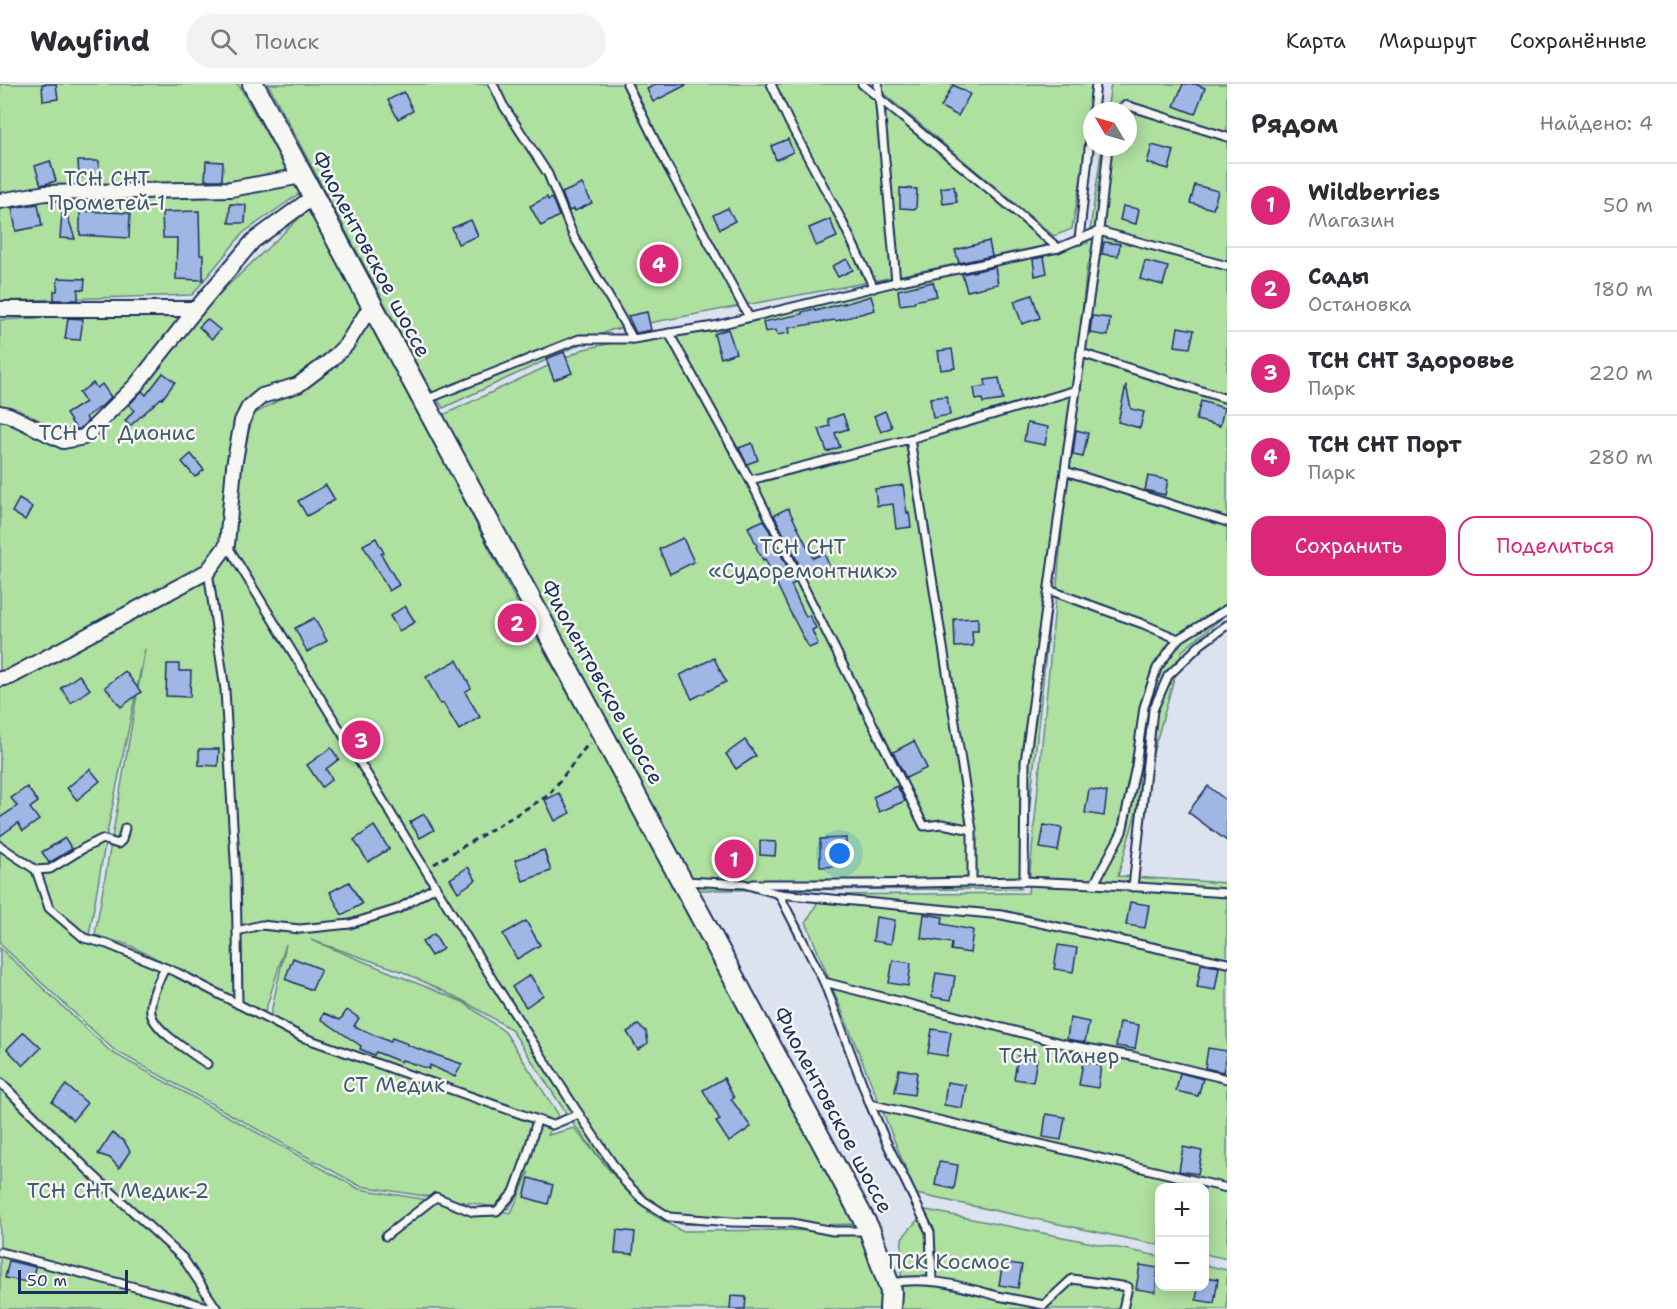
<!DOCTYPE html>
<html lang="ru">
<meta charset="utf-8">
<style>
:root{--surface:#fff;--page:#f2f2f3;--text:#2b2b33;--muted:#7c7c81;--line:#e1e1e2;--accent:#db2777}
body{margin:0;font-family:"Shantell Sans",sans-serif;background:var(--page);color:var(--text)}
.controls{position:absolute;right:18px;bottom:18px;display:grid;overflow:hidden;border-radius:12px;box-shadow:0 3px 15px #0003}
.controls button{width:54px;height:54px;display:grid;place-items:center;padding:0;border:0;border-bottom:2px solid var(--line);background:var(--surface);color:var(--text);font:30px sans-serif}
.compass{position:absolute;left:1083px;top:18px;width:54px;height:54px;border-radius:50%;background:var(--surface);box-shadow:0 3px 15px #0003;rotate:308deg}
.scale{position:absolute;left:18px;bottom:15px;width:110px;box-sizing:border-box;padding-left:6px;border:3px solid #1b2f5e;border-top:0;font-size:16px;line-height:21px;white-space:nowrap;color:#1b2f5e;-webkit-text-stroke:4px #f6f6f2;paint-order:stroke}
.you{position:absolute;left:840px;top:770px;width:21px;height:21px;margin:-15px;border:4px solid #fff;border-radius:50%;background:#1a73e8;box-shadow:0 0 0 9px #1a73e833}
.badge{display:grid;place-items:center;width:39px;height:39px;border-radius:50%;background:var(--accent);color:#fff;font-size:20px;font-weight:700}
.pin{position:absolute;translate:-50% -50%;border:3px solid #fff;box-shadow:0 2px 6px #0006}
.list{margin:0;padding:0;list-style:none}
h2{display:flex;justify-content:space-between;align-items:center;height:78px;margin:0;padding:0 24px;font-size:26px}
h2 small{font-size:20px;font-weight:400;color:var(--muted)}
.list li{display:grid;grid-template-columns:39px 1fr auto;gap:18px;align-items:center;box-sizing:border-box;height:84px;padding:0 24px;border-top:2px solid var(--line)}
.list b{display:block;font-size:22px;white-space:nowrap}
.list p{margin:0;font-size:20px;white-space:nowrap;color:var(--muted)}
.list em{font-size:20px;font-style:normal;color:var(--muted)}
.actions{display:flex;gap:12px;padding:18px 24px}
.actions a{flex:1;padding:14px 0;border:2px solid var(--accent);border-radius:18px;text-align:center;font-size:21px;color:var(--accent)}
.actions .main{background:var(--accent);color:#fff}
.icon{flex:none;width:33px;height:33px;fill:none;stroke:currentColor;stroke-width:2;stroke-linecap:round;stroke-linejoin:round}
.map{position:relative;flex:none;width:1227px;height:1225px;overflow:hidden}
header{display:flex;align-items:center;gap:36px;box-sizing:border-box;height:84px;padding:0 30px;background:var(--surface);border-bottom:2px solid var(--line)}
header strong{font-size:28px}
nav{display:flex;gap:33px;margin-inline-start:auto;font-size:21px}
.search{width:420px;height:54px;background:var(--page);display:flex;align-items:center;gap:15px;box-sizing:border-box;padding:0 21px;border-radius:33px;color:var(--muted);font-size:22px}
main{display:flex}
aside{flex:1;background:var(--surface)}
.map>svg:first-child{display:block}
</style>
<header>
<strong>Wayfind</strong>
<div class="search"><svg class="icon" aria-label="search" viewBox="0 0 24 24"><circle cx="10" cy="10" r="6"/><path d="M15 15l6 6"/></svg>Поиск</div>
<nav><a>Карта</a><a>Маршрут</a><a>Сохранённые</a></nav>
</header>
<main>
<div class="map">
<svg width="1227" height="1225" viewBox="0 0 1227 1225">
<rect width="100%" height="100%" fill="#dce3ee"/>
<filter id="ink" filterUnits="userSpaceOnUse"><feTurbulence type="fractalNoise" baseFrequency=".0167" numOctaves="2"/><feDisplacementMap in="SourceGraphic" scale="12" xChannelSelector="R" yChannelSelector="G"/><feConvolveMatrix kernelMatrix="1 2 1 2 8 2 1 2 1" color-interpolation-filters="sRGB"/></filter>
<g filter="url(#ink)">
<g fill="#aee0a0" stroke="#64887f" stroke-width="1.5" fill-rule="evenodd">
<polygon points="0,0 238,0 300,109 243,149 192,211 0,217"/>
<polygon points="268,0 859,0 1048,161 859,200 611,246 443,324 424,294"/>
<polygon points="872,0 1098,0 1072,145 1054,152"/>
<polygon points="1111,0 1227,0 1227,530 1182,567 1118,792 1227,799 1227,1175 1205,1170 1204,1104 1160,1104 1159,1161 916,1110 806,838 822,811 1028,809 1087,181 1021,805 696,806 554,543 443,331 584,265 1088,159 1102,63 1128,63 1128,27 1107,27"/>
<path d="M310 124 363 226 335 271 238 326 219 461 203 483 169 518 221 482 232 458 243 367 254 330 297 306 335 281 368 230 512 509 862 1140 767 1142 681 1140 647 1127 681 1147 788 1146 861 1149 886 1217 884 1225H0V864L111 968 359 1105 511 1129 529 1088 509 1125 360 1102 114 966 0 860V236L203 225ZM145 565 95 851 129 861 265 928 286 860 270 933 89 851 107 749ZM311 856 401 887 462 916 511 945 572 1038 616 1094 574 1044 548 1051 558 1030 505 948 463 918Z"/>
<polygon points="926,1126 1159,1172 1160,1202 1204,1202 1205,1181 1227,1186 1227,1225 900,1225 902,1154"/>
</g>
<g fill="#a0b7e5" stroke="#1b2f5e" stroke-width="1.5">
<polygon points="42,0 56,0 58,15 43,17"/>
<polygon points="656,0 688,0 653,18 647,5"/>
<polygon points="1183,0 1195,0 1205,4 1195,30 1174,22"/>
<polygon points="953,1 970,10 958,32 941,23"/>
<polygon points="404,8 413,27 398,35 388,16"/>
<polygon points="788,55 793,68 776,76 771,62"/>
<polygon points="1152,61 1174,67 1169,85 1147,79"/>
<polygon points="50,77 56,97 41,101 35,82"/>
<polygon points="78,77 99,77 99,93 79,93"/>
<polygon points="206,77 223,78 222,96 205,96"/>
<polygon points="582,100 592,119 575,127 574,125 569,127 562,109"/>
<polygon points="1195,101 1218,107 1213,125 1190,119"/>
<polygon points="954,102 957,118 943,120 941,104"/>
<polygon points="900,104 917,105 916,125 900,124"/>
<polygon points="547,113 548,116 552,114 559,132 541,142 530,122"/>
<polygon points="63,118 75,155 60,154"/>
<polygon points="38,120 42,142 16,147 12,124"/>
<polygon points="230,120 246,121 245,139 229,139"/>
<polygon points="1123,122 1139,125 1136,140 1120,136"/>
<polygon points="728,124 735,137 720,145 713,131"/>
<polygon points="80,127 130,129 129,154 80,151"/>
<polygon points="199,127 200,171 203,171 203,196 176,195 177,154 163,154 162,128"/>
<polygon points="830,135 837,153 816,162 809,144"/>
<polygon points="471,136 478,152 458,160 452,144"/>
<polygon points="989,157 992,172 959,179 955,166"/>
<polygon points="1104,158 1120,160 1118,172 1102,170"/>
<polygon points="1044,173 1047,189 1035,192 1033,175"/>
<polygon points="847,175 853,186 838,193 832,182"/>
<polygon points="1145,177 1168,183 1163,201 1140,195"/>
<polygon points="995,183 998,200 967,207 962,190"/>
<polygon points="58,194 85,195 84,206 78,205 78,216 54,216 54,207 57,207"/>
<polygon points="933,198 937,212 914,217 914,219 900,221 898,206"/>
<polygon points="1032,211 1040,234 1022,240 1014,217"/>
<polygon points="871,212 875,226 836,237 835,236 789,244 790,249 777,251 776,246 765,248 763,238 802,230 802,228 814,225 815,227 844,219 844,220"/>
<polygon points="647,228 651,246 636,249 628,232"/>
<polygon points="1092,232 1110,234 1108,252 1090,249"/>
<polygon points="68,234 83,235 80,256 65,255"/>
<polygon points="207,235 220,246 212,255 199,243"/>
<polygon points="1178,243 1194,246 1190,264 1175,262"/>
<polygon points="728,245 736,269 721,274 714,250"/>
<polygon points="952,265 955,284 941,286 938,267"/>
<polygon points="564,268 572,289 554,296 546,275"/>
<polygon points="163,289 175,298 162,315 161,314 130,342 125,337 134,326 129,321 142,307 146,311"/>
<polygon points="999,294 1003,316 983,319 982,315 976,316 974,304 986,302 985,296"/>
<polygon points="93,299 97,304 102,300 111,313 102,322 86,333 88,337 80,345 76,345 66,330 85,318 79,309"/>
<polygon points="1126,301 1131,325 1144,328 1140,344 1118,338"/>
<polygon points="947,312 950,331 933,334 930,314"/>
<polygon points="1201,317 1224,324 1220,342 1196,336"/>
<polygon points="885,327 892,343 881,348 874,332"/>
<polygon points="843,330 848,345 835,349 840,363 827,368 819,345 830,342 828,335"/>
<polygon points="1027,339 1048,343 1045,361 1024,357"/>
<polygon points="1076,346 1088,349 1083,373 1073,371"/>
<polygon points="752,359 758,376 747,380 739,364"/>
<polygon points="191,370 204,386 195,393 182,378"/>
<polygon points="1148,392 1168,396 1165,411 1145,406"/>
<polygon points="326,401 335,416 307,432 298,417"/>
<polygon points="903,401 907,429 909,428 911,443 896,445 893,420 877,422 875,405"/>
<polygon points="19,415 32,423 25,436 12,428"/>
<polygon points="788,424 813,474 824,469 830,483 806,494 774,431"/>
<polygon points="764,436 795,499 791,501 806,533 809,531 816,544 812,546 818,560 809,564 789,526 765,475 763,476 756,463 757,462 748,443"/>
<polygon points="376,454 384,469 381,470 399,501 389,507 363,461"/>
<polygon points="683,454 694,478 670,490 659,465"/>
<polygon points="405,522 415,538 399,547 390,532"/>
<polygon points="314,534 327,557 307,568 295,544"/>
<polygon points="978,534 978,547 972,547 973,562 955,563 954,535"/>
<polygon points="714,574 726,598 692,615 680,591"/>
<polygon points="457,576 471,604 465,608 480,633 459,646 443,619 440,620 426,593"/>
<polygon points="167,580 179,580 179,587 191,587 190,613 166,612"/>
<polygon points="125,587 141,608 121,623 105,603"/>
<polygon points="79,591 90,605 71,619 61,604"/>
<polygon points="745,656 756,672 736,685 726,670"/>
<polygon points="914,657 927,684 906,694 893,668"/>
<polygon points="331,664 339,675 326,685 332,695 322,703 307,681"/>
<polygon points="199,665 219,665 218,682 199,681"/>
<polygon points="90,685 100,697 77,716 67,704"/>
<polygon points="897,702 905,717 879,728 873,713"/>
<polygon points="1208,702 1227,717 1227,757 1188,728"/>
<polygon points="27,703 38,718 30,724 39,736 23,747 18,739 0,752 0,734 17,722 11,714"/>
<polygon points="1089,705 1107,708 1104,732 1085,729"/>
<polygon points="559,709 570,729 555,737 545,716"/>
<polygon points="424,730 434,746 420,754 410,738"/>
<polygon points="1044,741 1062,744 1058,767 1040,764"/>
<polygon points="374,742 389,765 368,778 354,756"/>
<polygon points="65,754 72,765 49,779 42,768"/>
<polygon points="846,754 846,782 820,783 820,755"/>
<polygon points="760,757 776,758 775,772 760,771"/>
<polygon points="544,766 551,787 523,797 515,776"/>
<polygon points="468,783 476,796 458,808 450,795"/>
<polygon points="349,798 362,820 342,831 330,808"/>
<polygon points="1130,818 1149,821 1145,844 1126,841"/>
<polygon points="924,830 943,833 942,840 973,846 970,869 951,866 952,859 921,854"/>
<polygon points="876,833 895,836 891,860 873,857"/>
<polygon points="526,837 540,861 517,875 503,850"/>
<polygon points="434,850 443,865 431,872 422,858"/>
<polygon points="1058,861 1077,864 1073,888 1054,885"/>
<polygon points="293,874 321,885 312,906 285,895"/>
<polygon points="893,876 911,879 908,902 889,899"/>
<polygon points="1201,880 1219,883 1215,906 1197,903"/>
<polygon points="936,889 955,892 951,916 932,913"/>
<polygon points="530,891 543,911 526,923 512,903"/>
<polygon points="347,926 359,934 354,942 390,958 392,954 408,960 407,961 462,980 455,993 430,981 429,985 402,976 401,978 376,968 374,971 360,965 361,962 321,935 324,929 340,936"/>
<polygon points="1070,934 1089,938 1085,958 1067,955"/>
<polygon points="1120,938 1139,941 1135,965 1116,962"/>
<polygon points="638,941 646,947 648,959 638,966 627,948"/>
<polygon points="932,945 951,948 947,972 928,969"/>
<polygon points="24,948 41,964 23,982 7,965"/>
<polygon points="1208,964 1227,967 1223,988 1205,984"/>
<polygon points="1018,972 1037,975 1033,998 1014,995"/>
<polygon points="1083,978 1101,981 1098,1004 1079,1001"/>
<polygon points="899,985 917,988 914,1011 895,1008"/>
<polygon points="1180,989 1203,995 1198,1012 1176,1007"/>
<polygon points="724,994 734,1014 731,1015 751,1043 729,1058 716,1038 720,1036 703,1006"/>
<polygon points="947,998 966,1001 962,1024 944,1021"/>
<polygon points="66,1001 87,1019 73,1036 52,1018"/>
<polygon points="1046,1030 1065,1033 1061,1056 1043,1053"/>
<polygon points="112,1049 124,1057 130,1067 119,1084 110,1074 98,1070"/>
<polygon points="1183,1063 1202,1067 1198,1090 1179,1087"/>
<polygon points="939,1078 958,1081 954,1105 935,1101"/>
<polygon points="529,1094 553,1101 548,1120 524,1113"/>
<polygon points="617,1146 635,1148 633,1170 615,1169"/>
<polygon points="9,1177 35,1183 32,1199 5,1194"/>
<polygon points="1003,1178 1022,1181 1018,1204 999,1201"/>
<polygon points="1140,1181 1158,1184 1155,1208 1136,1205"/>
<polygon points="1204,1193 1218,1195 1214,1219 1196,1216 1198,1203 1204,1203"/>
<polygon points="731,1212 746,1213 745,1225 730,1225"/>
</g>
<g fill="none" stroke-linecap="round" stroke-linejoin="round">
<defs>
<g id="lane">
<polyline points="493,0 503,21 548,90 573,151 633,255"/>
<polyline points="627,0 669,85 749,233"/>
<polyline points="771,0 789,38 840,133 874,204"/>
<polyline points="862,0 999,113 1058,164"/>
<polyline points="878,0 896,198"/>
<polyline points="1093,27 1096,0"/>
<polyline points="1117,27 1126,21 1227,53"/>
<polyline points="1079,156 1092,37"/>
<polyline points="669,249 750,396 924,742 942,740 972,746"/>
<polyline points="1081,269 1227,315"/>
<polyline points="425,316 579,255 633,255 714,242 896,198 1058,164 1099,147 1227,182"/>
<polyline points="910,355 972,746 972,798"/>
<polyline points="1065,387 1227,438"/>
<polyline points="750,396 910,355 1076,306"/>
<polyline points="227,461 494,898 579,1030 625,1098 644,1117 669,1133 731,1138 792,1139 833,1147 868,1147"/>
<polyline points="208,487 225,606 236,792 237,847 261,841 300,845 350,840 398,825 435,803"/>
<polyline points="1049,506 1143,540 1178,555"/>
<polyline points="0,762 36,786 49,824 84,854 107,860 178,889 302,953 552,1041 579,1030"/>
<polyline points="36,786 50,785 84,764 102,755 118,760 122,756 125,744"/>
<polyline points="685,797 744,800 779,810 1002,831 1227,879"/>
<polyline points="1024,797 1025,678 1081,269 1099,147 1108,63"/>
<polyline points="753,800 869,800 1024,797 1094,800 1227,809"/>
<polyline points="1094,800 1122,748 1136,682 1144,623 1157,584 1178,555 1227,525"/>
<polyline points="1133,803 1153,626 1168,592 1201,560 1227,541"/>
<polyline points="779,810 824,898 870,1020 1227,1104"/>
<polyline points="237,847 238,920"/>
<path d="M165 884C159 896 149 915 151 929 154 947 192 969 207 980"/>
<polyline points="824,898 1069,961 1132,972 1227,995"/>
<polyline points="0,998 90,1088 183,1174 217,1225"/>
<polyline points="870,1020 884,1053 930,1148 932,1197"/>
<polyline points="386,1152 436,1113 473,1128 497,1127 514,1108 527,1072 537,1036"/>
<polyline points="0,1168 177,1214 214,1225"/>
<path d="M891 1199C930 1192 960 1202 998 1212 1013 1215 1028 1218 1044 1221L1072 1195 1128 1203 1123 1225"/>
</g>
<g id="street">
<polyline points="0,117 46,109 231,105 302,92"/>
<polyline points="0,225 196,225 253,157 313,113"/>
<polyline points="0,329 9,331 63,357 84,353 136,301 196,225"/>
<polyline points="0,595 10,593 208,487 227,461 234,382 242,337 249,323 262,312 298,301 331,276 346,261 371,222"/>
</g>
<polyline id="secondary" points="253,0 870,1147 891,1207 890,1225"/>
</defs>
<use href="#lane" stroke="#1b2f5e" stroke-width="11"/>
<use href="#street" stroke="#1b2f5e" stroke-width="18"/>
<use href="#secondary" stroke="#1b2f5e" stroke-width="24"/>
<polyline stroke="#1b2f5e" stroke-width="3" stroke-dasharray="6 4.5" stroke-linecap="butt" points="434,780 549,711 585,664 591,660"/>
<use href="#lane" stroke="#f6f6f2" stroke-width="7"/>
<use href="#street" stroke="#f6f6f2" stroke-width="14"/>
<use href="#secondary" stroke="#f6f6f2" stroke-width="20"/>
</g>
</g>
<g text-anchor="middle" stroke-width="5" stroke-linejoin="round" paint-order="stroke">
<g font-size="21" fill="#405b6e" stroke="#f6f6f2">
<text x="107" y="102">ТСН СНТ<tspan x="107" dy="24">Прометей-1</tspan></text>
<text x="117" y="356">ТСН СТ Дионис</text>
<text x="803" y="470">ТСН СНТ<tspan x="803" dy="24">«Судоремонтник»</tspan></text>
<text x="1059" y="979">ТСН Планер</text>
<text x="394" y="1008">СТ Медик</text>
<text x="118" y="1114">ТСН СНТ Медик-2</text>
<text x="949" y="1185">ПСК Космос</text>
</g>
<g font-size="21" fill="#1b2f5e" stroke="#f6f6f2">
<text transform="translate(371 170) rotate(62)" y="7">Фиолентовское шоссе</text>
<text transform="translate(602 598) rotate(61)" y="7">Фиолентовское шоссе</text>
<text transform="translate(833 1026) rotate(62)" y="7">Фиолентовское шоссе</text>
</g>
</g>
</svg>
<div class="controls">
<button>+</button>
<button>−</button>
</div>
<svg class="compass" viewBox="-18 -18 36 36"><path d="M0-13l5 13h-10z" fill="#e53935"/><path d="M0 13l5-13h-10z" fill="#7c7c81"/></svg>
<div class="scale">50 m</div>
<div class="you"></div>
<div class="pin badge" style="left:734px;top:775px">1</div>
<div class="pin badge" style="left:517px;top:539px">2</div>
<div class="pin badge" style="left:361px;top:656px">3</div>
<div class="pin badge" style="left:659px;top:180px">4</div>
</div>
<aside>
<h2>Рядом<small>Найдено: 4</small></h2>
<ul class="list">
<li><span class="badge">1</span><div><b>Wildberries</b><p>Магазин</p></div><em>50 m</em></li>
<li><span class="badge">2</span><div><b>Сады</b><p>Остановка</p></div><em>180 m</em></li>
<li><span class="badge">3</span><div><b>ТСН СНТ Здоровье</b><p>Парк</p></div><em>220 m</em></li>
<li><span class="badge">4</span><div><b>ТСН СНТ Порт</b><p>Парк</p></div><em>280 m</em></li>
</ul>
<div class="actions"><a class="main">Сохранить</a><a>Поделиться</a></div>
</aside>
</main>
